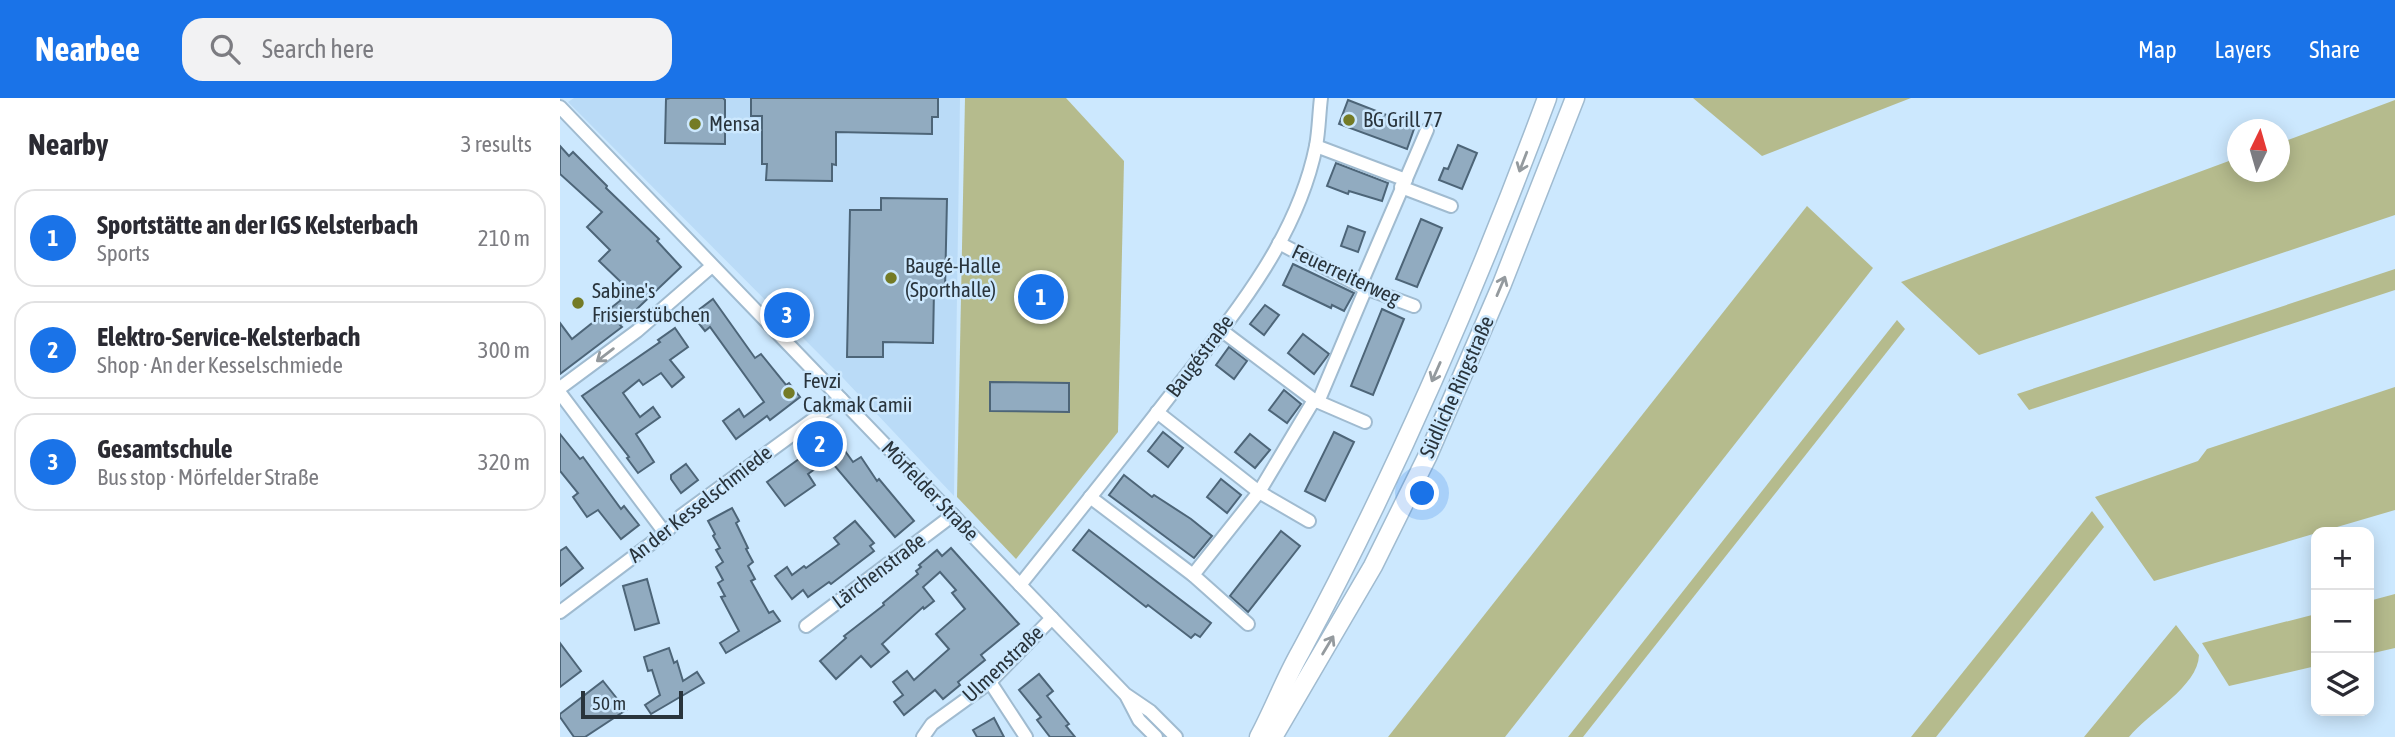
<!DOCTYPE html>
<meta charset="utf-8">
<style>
:root{--surface:#fff;--page:#f2f2f3;--text:#2b2b33;--muted:#7c7c81;--line:#e1e1e2;--accent:#1a73e8}
body{margin:0;font-family:"Asap Condensed",sans-serif;background:var(--page);color:var(--text)}
.controls{position:absolute;right:21px;bottom:21px;display:grid;overflow:hidden;border-radius:14px;box-shadow:0 4px 18px #0003}
.controls button{width:63px;height:63px;display:grid;place-items:center;padding:0;border:0;border-bottom:2px solid var(--line);background:var(--surface);color:var(--text);font:35px sans-serif}
.compass{position:absolute;left:1667px;top:21px;width:63px;height:63px;border-radius:50%;background:var(--surface);box-shadow:0 4px 18px #0003;rotate:5deg}
.scale{position:absolute;left:21px;bottom:18px;width:102px;box-sizing:border-box;padding-left:7px;border:4px solid #29343c;border-top:0;font-size:19px;line-height:24px;white-space:nowrap;color:#29343c;-webkit-text-stroke:5px #cce8fe;paint-order:stroke}
.you{position:absolute;left:863px;top:396px;width:24px;height:24px;margin:-18px;border:5px solid #fff;border-radius:50%;background:#1a73e8;box-shadow:0 0 0 10px #1a73e833}
.badge{display:grid;place-items:center;width:46px;height:46px;border-radius:50%;background:var(--accent);color:#fff;font-size:23px;font-weight:700}
.pin{position:absolute;translate:-50% -50%;border:4px solid #fff;box-shadow:0 2px 7px #0006}
.list{margin:0;padding:0;list-style:none}
h2{display:flex;justify-content:space-between;align-items:center;height:91px;margin:0;padding:0 28px;font-size:30px}
h2 small{font-size:23px;font-weight:400;color:var(--muted)}
.list li{display:grid;grid-template-columns:46px 1fr auto;gap:21px;align-items:center;box-sizing:border-box;height:98px;margin:0 14px 14px;padding:0 14px;border:2px solid var(--line);border-radius:21px}
.list b{display:block;font-size:26px;white-space:nowrap}
.list p{margin:0;font-size:23px;white-space:nowrap;color:var(--muted)}
.list em{font-size:23px;font-style:normal;color:var(--muted)}
.icon{flex:none;width:38px;height:38px;fill:none;stroke:currentColor;stroke-width:2;stroke-linecap:round;stroke-linejoin:round}
.map{position:relative;flex:none;width:1835px;height:639px;overflow:hidden}
header{display:flex;align-items:center;gap:42px;box-sizing:border-box;height:98px;padding:0 35px;background:var(--accent);color:#fff}
header strong{font-size:33px}
nav{display:flex;gap:38px;margin-inline-start:auto;font-size:24px}
.search{width:490px;height:63px;background:var(--page);display:flex;align-items:center;gap:18px;box-sizing:border-box;padding:0 24px;border-radius:21px;color:var(--muted);font-size:26px}
main{display:flex}
aside{flex:1;background:var(--surface)}
.map>svg:first-child{display:block}
</style>
<header>
<strong>Nearbee</strong>
<div class="search"><svg class="icon" aria-label="search" viewBox="0 0 24 24"><circle cx="10" cy="10" r="6"/><path d="M15 15l6 6"/></svg>Search here</div>
<nav><a>Map</a><a>Layers</a><a>Share</a></nav>
</header>
<main>
<aside>
<h2>Nearby<small>3 results</small></h2>
<ul class="list">
<li><span class="badge">1</span><div><b>Sportstätte an der IGS Kelsterbach</b><p>Sports</p></div><em>210 m</em></li>
<li><span class="badge">2</span><div><b>Elektro-Service-Kelsterbach</b><p>Shop · An der Kesselschmiede</p></div><em>300 m</em></li>
<li><span class="badge">3</span><div><b>Gesamtschule</b><p>Bus stop · Mörfelder Straße</p></div><em>320 m</em></li>
</ul>
</aside>
<div class="map">
<svg width="1835" height="639" viewBox="0 0 1835 639">
<rect width="100%" height="100%" fill="#cce8fe"/>
<polygon fill="#badbf7" points="14,0 400,0 394,398 283,280 8,4"/>
<g fill="#b5bb8d">
<polygon points="405,0 506,0 564,63 558,334 456,461 397,399"/>
<polygon points="1133,0 1351,0 1202,58"/>
<polygon points="1835,2 1835,117 1419,257 1341,184 1677,60 1678,74 1720,74 1720,45"/>
<polygon points="1247,108 1313,170 945,639 828,639"/>
<polygon points="1835,171 1835,192 1469,312 1457,296"/>
<polygon points="1337,222 1345,231 1023,639 1008,639"/>
<polygon points="1835,289 1835,412 1594,483 1535,399 1638,363 1647,351"/>
<polygon points="1532,413 1544,429 1376,639 1351,639"/>
<polygon points="1835,496 1835,550 1809,556 1809,503"/>
<polygon points="1756,516 1756,568 1669,588 1642,545"/>
<path d="M1616 527 1639 557C1638 589 1588 615 1569 639H1524Z"/>
</g>
<g fill="#91abc0" stroke="#4d6578" stroke-width="2">
<polygon points="110,0 163,0 165,2 165,46 105,45 106,1"/>
<polygon points="191,0 378,0 378,19 372,19 372,36 276,34 276,67 272,66 272,83 206,82 207,66 202,66 202,18 191,18"/>
<polygon points="788,2 855,28 847,51 779,26"/>
<polygon points="898,47 917,55 902,91 879,82 884,70 888,71"/>
<polygon points="0,48 9,58 13,54 47,88 46,90 99,141 97,143 121,169 60,227 62,229 0,276 0,225 12,241 61,202 55,196 64,187 39,163 50,152 27,129 42,114 0,76"/>
<polygon points="776,65 828,85 822,103 789,93 788,96 767,88"/>
<polygon points="321,100 387,101 385,192 374,192 373,245 323,244 323,259 287,259 290,112 321,112"/>
<polygon points="861,121 882,130 857,189 836,181"/>
<polygon points="788,128 805,134 798,154 781,148"/>
<polygon points="733,166 794,195 784,213 772,207 771,210 723,187"/>
<polygon points="153,201 195,260 201,256 226,287 229,285 240,299 210,322 207,318 176,341 163,323 179,311 184,319 204,304 150,229 145,233 132,217"/>
<polygon points="705,207 719,217 704,237 690,226"/>
<polygon points="822,211 844,221 813,297 791,288"/>
<polygon points="115,230 128,249 110,262 124,279 112,289 101,275 83,287 79,282 63,295 80,319 93,309 100,319 76,336 94,364 78,375 67,360 69,359 22,298 100,244 98,242"/>
<polygon points="743,236 769,256 754,276 728,255"/>
<polygon points="669,249 687,263 674,281 656,267"/>
<polygon points="430,284 509,285 509,314 430,313"/>
<polygon points="724,292 741,306 727,325 709,312"/>
<polygon points="603,334 623,350 608,369 588,353"/>
<polygon points="774,334 794,344 765,403 745,393"/>
<polygon points="272,335 293,364 301,359 317,383 319,381 354,423 335,439 269,361 248,376 255,387 225,408 207,384 250,353 249,351"/>
<polygon points="0,336 20,361 23,359 61,411 64,408 79,427 61,441 38,412 27,419 13,399 18,395 0,373"/>
<polygon points="690,336 710,352 695,370 675,354"/>
<polygon points="126,366 138,382 121,395 111,381 111,377"/>
<polygon points="564,377 592,399 594,397 631,421 652,438 634,460 549,397"/>
<polygon points="661,381 681,397 667,415 647,399"/>
<polygon points="172,410 179,423 176,425 188,450 186,451 193,464 188,468 195,481 191,483 209,515 213,513 220,523 166,555 160,545 179,533 161,499 165,498 158,485 163,482 156,469 163,464 156,452 160,450 153,438 155,436 148,423"/>
<polygon points="295,423 314,445 310,448 314,453 271,486 269,484 248,499 243,492 232,501 215,478 227,469 232,477 244,468 246,470 279,446 274,440"/>
<polygon points="529,432 651,525 640,539 635,536 631,540 588,507 586,509 513,452"/>
<polygon points="721,433 740,448 688,514 670,498"/>
<polygon points="6,449 23,470 0,488 0,453"/>
<polygon points="391,450 459,526 421,557 425,562 398,584 400,587 383,601 375,592 344,617 334,604 343,597 333,584 347,573 354,582 389,551 376,536 405,511 392,495 396,492 380,474 363,489 374,503 364,511 363,509 322,546 329,554 311,569 301,558 276,581 260,563 286,540 284,538 324,507 323,505 358,476 356,473 361,469 359,467 377,452 382,458"/>
<polygon points="87,481 99,525 75,532 63,488"/>
<polygon points="0,545 21,573 0,589"/>
<polygon points="109,550 114,565 117,563 123,583 137,574 144,585 91,616 85,607 100,597 92,572 88,573 84,559"/>
<polygon points="479,576 493,593 487,598 509,626 506,628 515,639 490,639 477,622 481,619 459,592"/>
<polygon points="43,583 66,612 25,639 14,639 0,619 0,616"/>
<polygon points="434,620 444,639 417,639 413,632"/>
</g>
<g fill="none" stroke-linecap="round" stroke-linejoin="round">
<defs>
<g id="minor">
<polyline points="0,9 565,596 590,613 616,639"/>
<polyline points="756,48 846,82"/>
<polyline points="841,89 891,108"/>
<polyline points="719,145 800,188 854,208"/>
<polyline points="800,188 867,32"/>
<polyline points="0,290 77,233 152,168"/>
<polyline points="0,295 105,435"/>
<polyline points="754,302 805,324"/>
<polyline points="758,304 806,190"/>
<polyline points="597,314 699,394 749,423"/>
<polyline points="530,399 633,477 688,526"/>
<polyline points="633,477 699,394 754,302 661,232"/>
<path d="M460 487C509 426 558 365 606 303 666 226 736 147 756 48 759 32 759 16 761 0"/>
<polyline points="0,514 105,435 121,418 281,301"/>
<polyline points="246,528 393,417"/>
<polyline points="430,584 466,639"/>
<polyline points="567,599 579,622 596,639"/>
<polyline points="363,639 372,626 430,584 492,520"/>
</g>
<g id="secondary">
<path d="M699 639C714 611 725 581 741 553 837 375 917 189 987 0"/>
<polyline points="713,639 813,468 868,357 942,186 1015,0"/>
</g>
</defs>
<use href="#minor" stroke="#a0bbd0" stroke-width="16"/>
<use href="#secondary" stroke="#a0bbd0" stroke-width="21"/>
<use href="#minor" stroke="#fff" stroke-width="12"/>
<use href="#secondary" stroke="#fff" stroke-width="18"/>
</g>
<defs><path id="oneway-shaft" d="M-6 0H5M1.5-3L5.5 0L1.5 3" fill="none" stroke-width="1.6" stroke-linecap="round" stroke-linejoin="round" transform="scale(1.75)"/></defs>
<g stroke="#949a9e">
<use href="#oneway-shaft" transform="translate(963 64) rotate(111)"/>
<use href="#oneway-shaft" transform="translate(941 188) rotate(-67)"/>
<use href="#oneway-shaft" transform="translate(45 257) rotate(143)"/>
<use href="#oneway-shaft" transform="translate(876 274) rotate(114)"/>
<use href="#oneway-shaft" transform="translate(768 547) rotate(-59)"/>
</g>
<g fill="#747b26" stroke="#cce8fe" stroke-width="2.5">
<circle cx="789" cy="22" r="7"/>
<circle cx="135" cy="26" r="7"/>
<circle cx="331" cy="180" r="7"/>
<circle cx="18" cy="205" r="7"/>
<circle cx="229" cy="295" r="7"/>
</g>
<g text-anchor="middle" stroke-width="5" stroke-linejoin="round" paint-order="stroke">
<g font-size="21" fill="#29343c" stroke="#cce8fe" text-anchor="start">
<text x="803" y="29">BG Grill 77</text>
<text x="149" y="33">Mensa</text>
<text x="345" y="175">Baugé-Halle<tspan x="345" dy="24">(Sporthalle)</tspan></text>
<text x="32" y="200">Sabine's<tspan x="32" dy="24">Frisierstübchen</tspan></text>
<text x="243" y="290">Fevzi<tspan x="243" dy="24">Cakmak Camii</tspan></text>
</g>
<g font-size="21" fill="#29343c" stroke="#cce8fe">
<text transform="translate(786 177) rotate(25)" y="7">Feuerreiterweg</text>
<text transform="translate(640 258) rotate(-53)" y="7">Baugéstraße</text>
<text transform="translate(897 289) rotate(-66)" y="7">Südliche Ringstraße</text>
<text transform="translate(370 393) rotate(46)" y="7">Mörfelder Straße</text>
<text transform="translate(140 406) rotate(-38)" y="7">An der Kesselschmiede</text>
<text transform="translate(319 473) rotate(-37)" y="7">Lärchenstraße</text>
<text transform="translate(443 566) rotate(-43)" y="7">Ulmenstraße</text>
</g>
</g>
</svg>
<div class="controls">
<button>+</button>
<button>−</button>
<button><svg class="icon" aria-label="layers" viewBox="0 0 24 24"><path d="M12 4l9 5-9 5-9-5zM3 14l9 5 9-5"/></svg></button>
</div>
<svg class="compass" viewBox="-18 -18 36 36"><path d="M0-13l5 13h-10z" fill="#e53935"/><path d="M0 13l5-13h-10z" fill="#7c7c81"/></svg>
<div class="scale">50 m</div>
<div class="you"></div>
<div class="pin badge" style="left:481px;top:199px">1</div>
<div class="pin badge" style="left:260px;top:346px">2</div>
<div class="pin badge" style="left:227px;top:217px">3</div>
</div>
</main>
